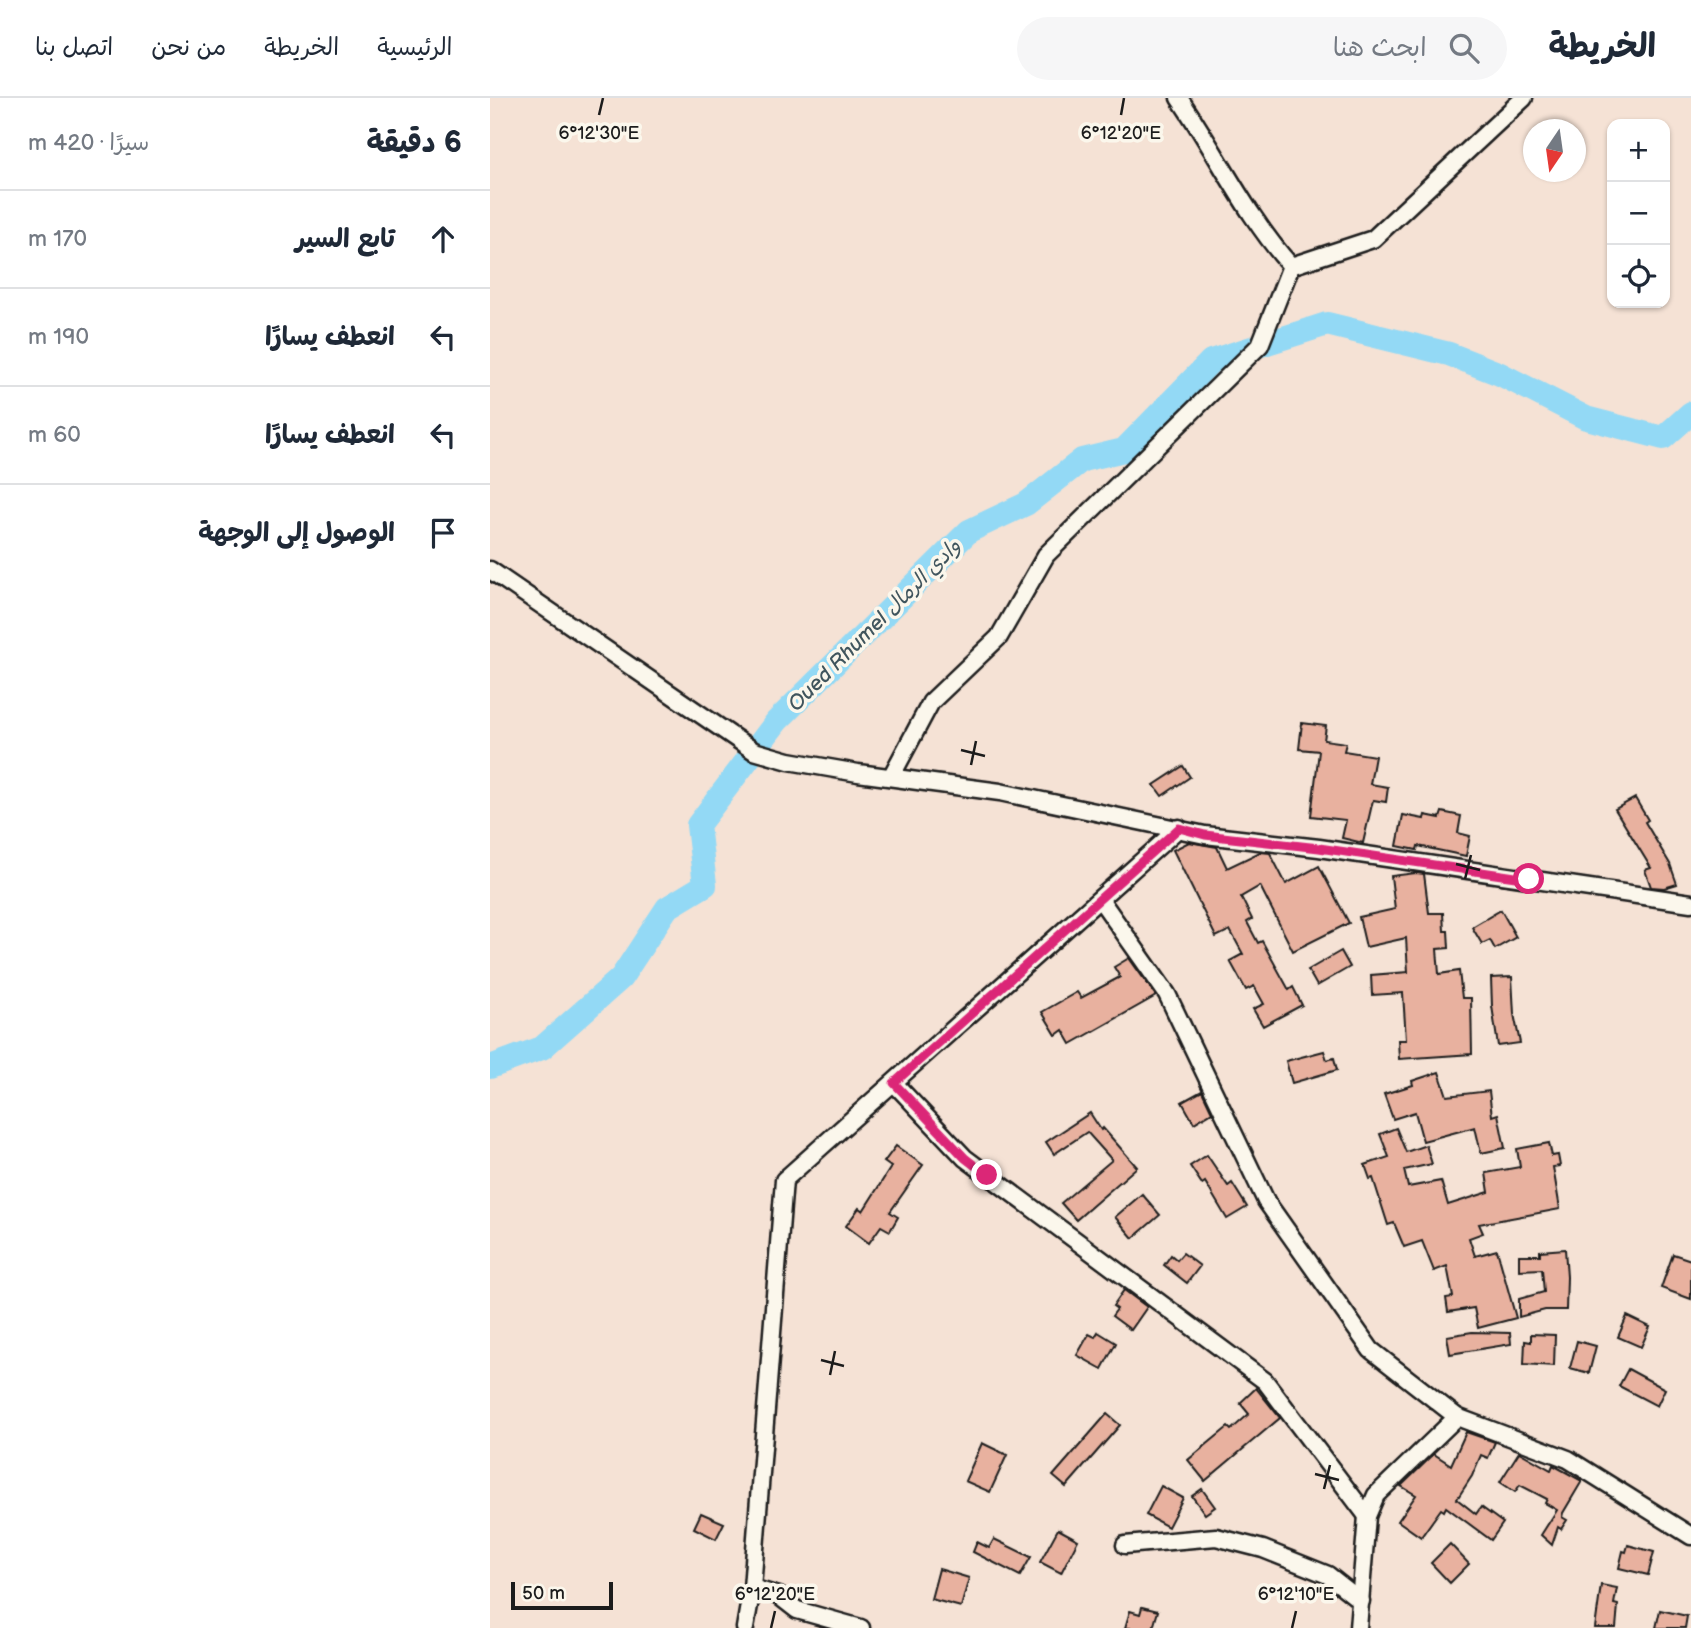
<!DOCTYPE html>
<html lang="ar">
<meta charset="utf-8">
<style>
:root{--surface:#fff;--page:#f6f6f7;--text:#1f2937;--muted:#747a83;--line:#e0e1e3}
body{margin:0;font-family:"Balsamiq Sans","Playpen Sans Arabic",sans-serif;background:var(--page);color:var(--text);direction:rtl}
.controls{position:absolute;right:21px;top:21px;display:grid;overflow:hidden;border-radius:14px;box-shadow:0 2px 5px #0004}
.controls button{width:63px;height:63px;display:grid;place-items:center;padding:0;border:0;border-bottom:2px solid var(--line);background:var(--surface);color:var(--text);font:35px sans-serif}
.compass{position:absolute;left:1033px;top:21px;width:63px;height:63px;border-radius:50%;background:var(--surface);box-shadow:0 2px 5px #0004;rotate:193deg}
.scale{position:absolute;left:21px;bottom:18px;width:102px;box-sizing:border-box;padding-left:7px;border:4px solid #1c1c1c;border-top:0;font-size:19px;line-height:24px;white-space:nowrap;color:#1c1c1c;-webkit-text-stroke:5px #fbf7ec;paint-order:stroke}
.stop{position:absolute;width:21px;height:21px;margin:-16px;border:5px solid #db2777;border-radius:50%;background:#fff}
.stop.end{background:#db2777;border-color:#fff;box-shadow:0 2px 7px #0008}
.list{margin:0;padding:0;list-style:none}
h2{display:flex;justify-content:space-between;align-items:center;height:91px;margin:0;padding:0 28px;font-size:30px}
h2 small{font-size:23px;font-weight:400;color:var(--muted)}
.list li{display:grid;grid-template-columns:46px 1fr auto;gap:21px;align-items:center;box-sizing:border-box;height:98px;padding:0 28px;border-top:2px solid var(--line)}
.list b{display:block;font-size:26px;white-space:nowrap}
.list em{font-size:23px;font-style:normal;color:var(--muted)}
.icon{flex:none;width:38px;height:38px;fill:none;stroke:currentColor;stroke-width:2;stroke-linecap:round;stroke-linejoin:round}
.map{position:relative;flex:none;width:1201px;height:1530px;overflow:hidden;direction:ltr}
header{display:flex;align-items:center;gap:42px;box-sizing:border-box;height:98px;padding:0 35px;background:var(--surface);border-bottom:2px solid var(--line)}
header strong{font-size:33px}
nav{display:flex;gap:38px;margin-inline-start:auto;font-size:24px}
.search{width:490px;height:63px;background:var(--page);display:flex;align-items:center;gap:18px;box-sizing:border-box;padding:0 24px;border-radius:38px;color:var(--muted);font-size:26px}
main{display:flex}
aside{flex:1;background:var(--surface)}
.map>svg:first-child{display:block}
</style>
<header>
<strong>الخريطة</strong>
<div class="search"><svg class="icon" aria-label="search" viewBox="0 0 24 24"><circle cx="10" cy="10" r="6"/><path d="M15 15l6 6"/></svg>ابحث هنا</div>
<nav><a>الرئيسية</a><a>الخريطة</a><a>من نحن</a><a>اتصل بنا</a></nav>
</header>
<main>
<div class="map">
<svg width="1201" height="1530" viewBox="0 0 1201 1530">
<rect width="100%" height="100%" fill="#f5e2d5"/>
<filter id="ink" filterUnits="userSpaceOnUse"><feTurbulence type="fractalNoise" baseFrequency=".0143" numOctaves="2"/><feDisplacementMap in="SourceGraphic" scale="14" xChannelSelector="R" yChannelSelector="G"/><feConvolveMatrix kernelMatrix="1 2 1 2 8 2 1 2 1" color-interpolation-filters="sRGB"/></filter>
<g filter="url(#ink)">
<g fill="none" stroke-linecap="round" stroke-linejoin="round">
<polyline stroke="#93d9f5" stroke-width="24" points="0,969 52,950 131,880 177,810 215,787 208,727 287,623 479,433 536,406 592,362 634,352 721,263 837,226 959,256 1010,276 1096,320 1173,340 1201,315"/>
</g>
<g fill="#e8b19f" stroke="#1c1c1c" stroke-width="2">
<polygon points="812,625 836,628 834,642 856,645 854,653 885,658 880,686 898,689 896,704 883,702 873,745 852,740 856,722 821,718 829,653 809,651"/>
<polygon points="693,668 700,679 672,698 664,687"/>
<polygon points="1145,700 1158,722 1155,724 1180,766 1187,786 1174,790 1161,789 1155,772 1161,770 1125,711"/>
<polygon points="952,714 971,718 968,735 980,738 976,758 928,748 927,752 907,748 913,717 934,721 935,717 950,720"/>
<polygon points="699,744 727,749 737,770 770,754 780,755 796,786 829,768 859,825 803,853 770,788 751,799 762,821 757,824 768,845 772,843 799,892 803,889 812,907 773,928 763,911 774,906 764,888 756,892 740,863 753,856 740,832 726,839 683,752"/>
<polygon points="926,775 934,776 939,815 953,815 954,833 958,833 959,850 947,851 949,876 969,873 972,900 981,900 982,956 909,961 908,942 916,942 913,895 882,897 881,877 918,874 916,840 876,849 869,819 905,811 901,778"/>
<polygon points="1011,812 1026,839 1005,851 1000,842 992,846 982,829"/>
<polygon points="851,853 860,869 827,888 818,872"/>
<polygon points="639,860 666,898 581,946 573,932 566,937 552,914 587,894 591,900 630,879 624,869"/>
<polygon points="1022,879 1024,916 1030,945 1008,948 1002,908 1001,880"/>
<polygon points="834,953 837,962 844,960 847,972 802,985 796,963"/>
<polygon points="949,974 957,998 999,993 1002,1018 1008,1016 1015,1050 991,1055 985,1029 933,1043 925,1014 903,1021 894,996 923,987 922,983"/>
<polygon points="712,993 722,1014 704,1025 692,1004"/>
<polygon points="600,1015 611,1032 613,1030 647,1069 586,1122 571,1105 622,1062 597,1034 564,1056 556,1044"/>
<polygon points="906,1030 916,1054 936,1047 942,1066 914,1072 918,1089 951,1083 958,1107 999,1094 996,1075 1030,1069 1027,1051 1059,1045 1062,1058 1068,1057 1070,1068 1063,1069 1070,1111 989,1126 993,1135 979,1140 985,1158 1007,1152 1026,1220 988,1230 984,1210 958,1214 956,1200 963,1199 957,1168 944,1173 932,1143 914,1149 904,1125 898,1127 883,1080 880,1081 875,1067 899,1059 890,1036"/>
<polygon points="406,1048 433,1067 400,1114 408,1119 400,1133 391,1128 379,1145 356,1128 369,1110 373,1113 401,1069 394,1064"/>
<polygon points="717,1057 738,1088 742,1085 757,1109 737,1121 715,1084 712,1086 700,1068"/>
<polygon points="652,1096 670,1117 643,1140 625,1119"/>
<polygon points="1075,1151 1077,1179 1076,1212 1055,1212 1029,1219 1029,1201 1054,1194 1052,1171 1029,1172 1029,1157 1050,1157 1050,1153"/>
<polygon points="693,1155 710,1168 697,1185 674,1167 681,1157 687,1162"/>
<polygon points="1183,1156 1201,1162 1201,1201 1171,1190"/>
<polygon points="634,1192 657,1209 641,1232 622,1218 627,1211 623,1208"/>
<polygon points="1137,1218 1160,1229 1151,1249 1128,1239"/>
<polygon points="608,1234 626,1245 612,1271 587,1257 599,1236 605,1239"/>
<polygon points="982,1234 1020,1235 1021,1246 960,1256 957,1238"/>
<polygon points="1041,1236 1065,1237 1064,1268 1034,1266 1035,1243 1041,1244"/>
<polygon points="1087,1243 1106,1248 1099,1275 1080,1270"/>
<polygon points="1138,1271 1175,1291 1167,1308 1129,1288"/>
<polygon points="766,1290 790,1320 715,1383 698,1362 738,1329 741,1332 759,1316 750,1305"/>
<polygon points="617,1316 630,1327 576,1389 563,1378"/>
<polygon points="976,1334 1005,1344 998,1360 991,1357 982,1378 967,1401 986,1416 991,1409 1013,1425 1001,1442 956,1409 954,1413 951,1411 931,1439 908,1423 926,1397 911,1388 944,1356 961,1367"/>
<polygon points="492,1345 517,1357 500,1394 475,1383"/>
<polygon points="1029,1354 1061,1372 1063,1367 1092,1383 1073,1415 1072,1419 1077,1422 1071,1431 1068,1429 1062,1447 1051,1437 1067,1412 1055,1405 1057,1401 1030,1387 1025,1394 1010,1384"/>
<polygon points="671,1388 693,1400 678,1429 656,1417"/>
<polygon points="712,1391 725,1409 715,1416 702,1398"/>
<polygon points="211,1415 234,1425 226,1441 204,1430"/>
<polygon points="568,1431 588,1442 571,1475 550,1464"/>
<polygon points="504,1441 541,1459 530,1478 483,1454 487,1444 499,1450"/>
<polygon points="960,1446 979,1466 960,1485 941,1465"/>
<polygon points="1138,1447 1164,1454 1158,1477 1129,1470 1133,1453 1136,1454"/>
<polygon points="449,1471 479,1480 471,1509 441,1501"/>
<polygon points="1111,1487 1127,1490 1124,1506 1128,1507 1126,1530 1105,1530"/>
<polygon points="652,1509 668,1513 663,1530 635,1530 640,1513 650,1516"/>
<polygon points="1170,1512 1197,1518 1195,1530 1166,1530"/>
</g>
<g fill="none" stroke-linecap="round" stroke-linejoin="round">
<defs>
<g id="minor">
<path d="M689 0C727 55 756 118 801 168"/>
<polyline points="0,472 264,653 299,663 368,675 510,694 715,737 829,750 1201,805"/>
<polyline points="401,679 441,604 509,539 556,457 770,247 801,168 883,141 1034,0"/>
<polyline points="610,801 677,896 776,1103 881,1252 967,1319 1078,1361 1201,1438"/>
<polyline points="404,985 475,1060 775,1283 877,1418"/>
<polyline points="635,1447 726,1439 773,1451 838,1477 871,1503"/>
<polyline points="262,1490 289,1498 307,1512 371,1530"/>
<polyline points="255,1530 262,1490 294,1082 689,730"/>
<polyline points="868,1530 877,1418 886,1397 967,1319"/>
</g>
</defs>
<use href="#minor" stroke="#1c1c1c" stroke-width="21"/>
<use href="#minor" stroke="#fbf7ec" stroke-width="16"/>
</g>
</g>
<g fill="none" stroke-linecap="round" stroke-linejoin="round" filter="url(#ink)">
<polyline stroke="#db2777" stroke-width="9" points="497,1077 475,1060 404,985 689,730 715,737 829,750 1039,781"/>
</g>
<path fill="none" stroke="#1c1c1c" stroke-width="2.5" d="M109 17 113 0M631 17 634 0M471 652 495 658M481 667 486 643M966 766 990 772M975 781 981 757M331 1262 354 1268M340 1277 345 1253M825 1376 849 1382M834 1391 840 1367M281 1530 285 1513M802 1530 806 1513"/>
<g text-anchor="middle" stroke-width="7" stroke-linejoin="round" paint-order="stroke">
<g font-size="21" font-style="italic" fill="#40555d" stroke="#fbf7ec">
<text transform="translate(384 527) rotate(-45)" y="7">Oued Rhumel وادي الرمال</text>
</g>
</g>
<g font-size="18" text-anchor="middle" fill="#1c1c1c" stroke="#fbf7ec" stroke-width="7" stroke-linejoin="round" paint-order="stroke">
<text x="109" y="41">6°12'30"E</text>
<text x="631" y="41">6°12'20"E</text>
<text x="285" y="1502">6°12'20"E</text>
<text x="806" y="1502">6°12'10"E</text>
</g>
</svg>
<div class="controls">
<button>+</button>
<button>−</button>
<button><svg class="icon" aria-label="locate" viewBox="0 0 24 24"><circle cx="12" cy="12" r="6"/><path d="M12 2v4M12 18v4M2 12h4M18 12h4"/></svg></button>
</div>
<svg class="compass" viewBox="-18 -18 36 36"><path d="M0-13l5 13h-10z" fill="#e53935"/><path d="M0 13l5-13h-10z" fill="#747a83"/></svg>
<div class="scale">50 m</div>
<div class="stop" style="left:1039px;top:781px"></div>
<div class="stop end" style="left:497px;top:1077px"></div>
</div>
<aside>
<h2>6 دقيقة<small>سيرًا · 420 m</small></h2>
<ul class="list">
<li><svg class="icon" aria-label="ahead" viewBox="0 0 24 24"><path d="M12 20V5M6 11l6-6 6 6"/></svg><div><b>تابع السير</b></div><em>170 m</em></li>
<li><svg class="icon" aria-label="left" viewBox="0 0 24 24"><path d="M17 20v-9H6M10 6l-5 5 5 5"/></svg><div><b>انعطف يسارًا</b></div><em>190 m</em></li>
<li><svg class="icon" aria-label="left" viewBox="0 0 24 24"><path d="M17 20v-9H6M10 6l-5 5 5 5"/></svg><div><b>انعطف يسارًا</b></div><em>60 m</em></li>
<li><svg class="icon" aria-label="arrive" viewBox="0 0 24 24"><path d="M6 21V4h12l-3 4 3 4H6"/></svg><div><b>الوصول إلى الوجهة</b></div></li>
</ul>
</aside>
</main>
